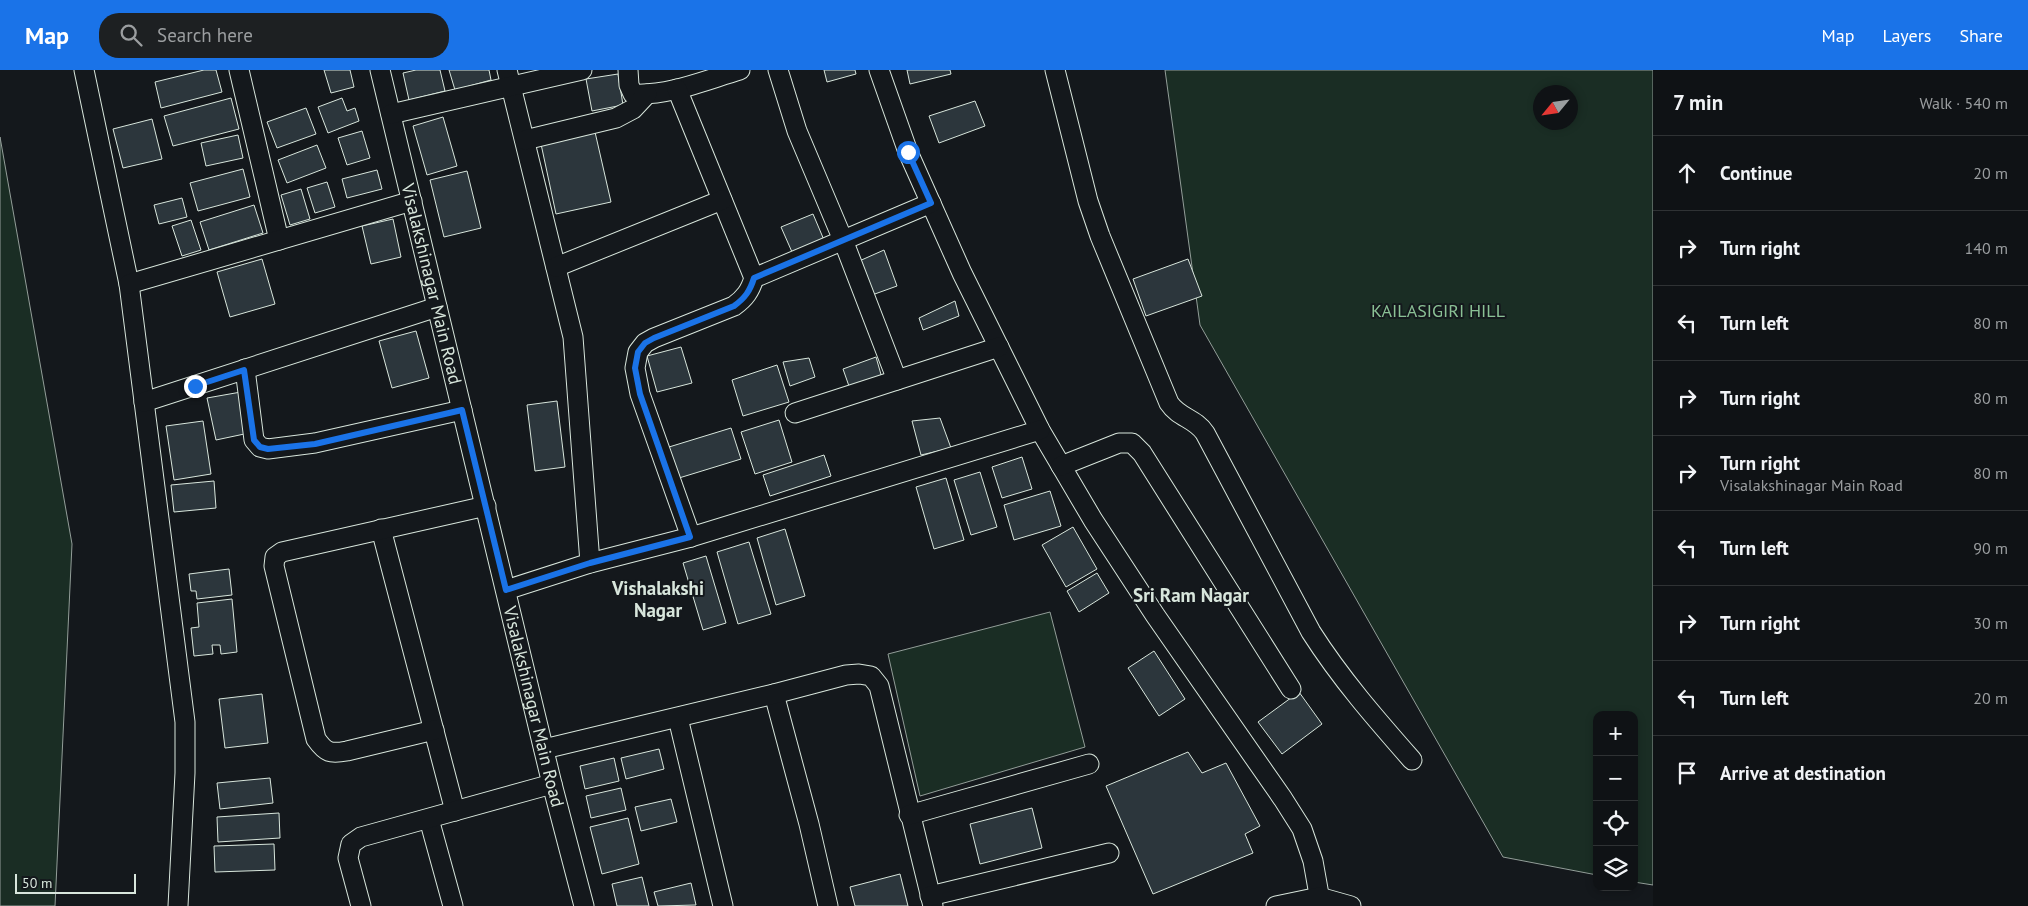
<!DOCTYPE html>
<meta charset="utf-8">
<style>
:root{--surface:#0f1215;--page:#1d2022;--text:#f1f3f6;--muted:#9b9ea0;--line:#2f3234;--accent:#1a73e8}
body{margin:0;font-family:"PT Sans",sans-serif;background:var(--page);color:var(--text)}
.controls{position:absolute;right:15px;bottom:15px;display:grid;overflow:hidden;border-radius:10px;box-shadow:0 2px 8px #0003}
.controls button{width:45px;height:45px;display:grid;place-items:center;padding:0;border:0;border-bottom:1px solid var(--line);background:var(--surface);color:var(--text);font:25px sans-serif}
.compass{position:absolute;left:1533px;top:15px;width:45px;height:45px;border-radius:50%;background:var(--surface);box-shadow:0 2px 8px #0003;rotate:241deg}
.scale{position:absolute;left:15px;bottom:12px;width:121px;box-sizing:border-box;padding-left:5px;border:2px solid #d8e6dc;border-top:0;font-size:14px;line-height:18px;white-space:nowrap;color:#d8e6dc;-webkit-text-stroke:4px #14181c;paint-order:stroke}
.stop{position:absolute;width:15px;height:15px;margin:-11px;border:4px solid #1a73e8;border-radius:50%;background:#fff}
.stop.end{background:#1a73e8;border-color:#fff;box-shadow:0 1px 5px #0008}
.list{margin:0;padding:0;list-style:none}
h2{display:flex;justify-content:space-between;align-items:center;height:65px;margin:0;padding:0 20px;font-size:21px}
h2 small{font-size:16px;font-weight:400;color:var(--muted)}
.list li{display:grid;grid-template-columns:32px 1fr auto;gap:15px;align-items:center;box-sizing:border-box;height:75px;padding:0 20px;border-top:1px solid var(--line)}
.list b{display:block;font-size:19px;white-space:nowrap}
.list p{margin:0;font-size:16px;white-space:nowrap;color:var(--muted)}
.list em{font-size:16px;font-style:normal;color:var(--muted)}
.icon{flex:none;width:28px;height:28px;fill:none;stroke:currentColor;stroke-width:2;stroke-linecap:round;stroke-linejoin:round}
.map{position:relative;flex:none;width:1653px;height:836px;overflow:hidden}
header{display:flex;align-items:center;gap:30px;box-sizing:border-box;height:70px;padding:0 25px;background:var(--accent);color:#fff}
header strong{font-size:24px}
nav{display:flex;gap:28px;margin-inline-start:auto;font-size:18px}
.search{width:350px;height:45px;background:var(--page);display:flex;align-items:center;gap:12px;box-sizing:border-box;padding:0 18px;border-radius:20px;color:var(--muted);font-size:19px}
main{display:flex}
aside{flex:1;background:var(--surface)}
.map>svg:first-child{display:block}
</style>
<header>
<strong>Map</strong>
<div class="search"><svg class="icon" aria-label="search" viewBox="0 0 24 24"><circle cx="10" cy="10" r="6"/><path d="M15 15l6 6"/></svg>Search here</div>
<nav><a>Map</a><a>Layers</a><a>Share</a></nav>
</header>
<main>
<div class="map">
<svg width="1653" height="836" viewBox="0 0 1653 836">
<rect width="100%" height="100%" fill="#14181c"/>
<g fill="#1a2d24" stroke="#939e99" fill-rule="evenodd">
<path d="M1165 0H1653V815L1634 812V645H1597V805L1503 787 1200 255ZM1540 22H1570V52H1540Z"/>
<polygon points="0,67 72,474 55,836 0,836"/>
<polygon points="1050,542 1085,677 920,726 888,584"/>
</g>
<g fill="#2c363c" stroke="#d8e6dc">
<polygon points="204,0 216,0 222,22 161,38 155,12"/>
<polygon points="324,0 350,0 354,17 331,23"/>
<polygon points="416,0 440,0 445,21 409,30 403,3"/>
<polygon points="449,0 489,0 491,10 455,20"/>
<polygon points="824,0 855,0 856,4 827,12"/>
<polygon points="907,0 950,0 951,4 910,14"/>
<polygon points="618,4 623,35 592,41 586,9"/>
<polygon points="231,28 239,59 173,76 164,46"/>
<polygon points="342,28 347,41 355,38 359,51 328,63 318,37"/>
<polygon points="975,31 985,56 939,73 929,46"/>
<polygon points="306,38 316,64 277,78 267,52"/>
<polygon points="443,47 457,96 427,105 413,56"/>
<polygon points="152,49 162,89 123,98 113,59"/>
<polygon points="362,61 370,88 347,95 338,68"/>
<polygon points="595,62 611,132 556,144 541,74"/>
<polygon points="238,65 243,88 206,96 201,73"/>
<polygon points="317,75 326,98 287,113 278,90"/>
<polygon points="243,99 250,127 198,141 190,113"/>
<polygon points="377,100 382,119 347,128 342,109"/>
<polygon points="467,101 481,158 444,167 430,110"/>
<polygon points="327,112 335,137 315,143 307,118"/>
<polygon points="301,119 310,149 290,155 281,125"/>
<polygon points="182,128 187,147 159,154 154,135"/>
<polygon points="254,135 263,163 209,180 200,152"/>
<polygon points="813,144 824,170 792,182 781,157"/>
<polygon points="393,149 401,187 371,194 362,156"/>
<polygon points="191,150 201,180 182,186 172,156"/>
<polygon points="884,180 897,216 872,225 857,192"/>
<polygon points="262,189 275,234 230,247 217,202"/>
<polygon points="1188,189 1202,226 1146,246 1133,209"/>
<polygon points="955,231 959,246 923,260 919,248"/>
<polygon points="416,261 429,308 392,318 379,271"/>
<polygon points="681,277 692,313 657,322 647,286"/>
<polygon points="876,287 882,308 850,319 843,299"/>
<polygon points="809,288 815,307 790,316 783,292"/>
<polygon points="777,295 789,332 743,346 732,310"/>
<polygon points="241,322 249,363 216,370 207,328"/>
<polygon points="557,331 565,397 535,401 527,335"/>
<polygon points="940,348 951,378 921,385 912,351"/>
<polygon points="779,350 792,392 755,404 741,362"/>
<polygon points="203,351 211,404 174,410 166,356"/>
<polygon points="731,358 741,389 679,408 669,377"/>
<polygon points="824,385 831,406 770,426 763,405"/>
<polygon points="1022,387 1032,419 1002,428 992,397"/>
<polygon points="980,402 997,457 971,465 954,410"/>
<polygon points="946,408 964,470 934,479 916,417"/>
<polygon points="214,411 216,438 174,442 171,415"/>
<polygon points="1050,421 1061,456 1014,470 1004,435"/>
<polygon points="1073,457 1097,499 1066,517 1042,475"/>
<polygon points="785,459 805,526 776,535 757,468"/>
<polygon points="749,472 771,544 738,554 717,482"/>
<polygon points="706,486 726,553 703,560 683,493"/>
<polygon points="229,499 232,525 197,529 196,521 191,521 189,504"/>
<polygon points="1097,503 1109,523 1079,542 1067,521"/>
<polygon points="232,529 237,582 221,584 220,575 212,575 213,584 194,586 191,558 199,557 197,533"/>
<polygon points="1154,581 1185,629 1159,646 1128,598"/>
<polygon points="1299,622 1322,654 1282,684 1258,652"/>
<polygon points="262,624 268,673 225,678 219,629"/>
<polygon points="659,679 664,699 626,709 621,688"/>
<polygon points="1188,682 1202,703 1226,693 1260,756 1245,764 1253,783 1153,824 1106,716"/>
<polygon points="614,688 619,711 585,719 580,696"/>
<polygon points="270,708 273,733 220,739 217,713"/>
<polygon points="621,718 626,740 591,748 586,726"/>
<polygon points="671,729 677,752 641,761 635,737"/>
<polygon points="1032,738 1042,778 980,794 970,754"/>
<polygon points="279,743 280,768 218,772 217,747"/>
<polygon points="628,748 639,794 602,804 590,757"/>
<polygon points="274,774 275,800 215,802 214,776"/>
<polygon points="900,804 908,836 855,836 850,817"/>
<polygon points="642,807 649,836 617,836 612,814"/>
<polygon points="691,813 696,835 658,836 654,822"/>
</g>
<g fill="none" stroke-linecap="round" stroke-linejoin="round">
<defs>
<g id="minor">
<polyline points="84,0 129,214 185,652 185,703 178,836"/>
<polyline points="239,0 279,170"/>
<path id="s1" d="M380 0 552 714 584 836"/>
<polyline points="507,0 573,267 590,493"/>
<path d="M628 0 629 15 633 24C669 26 706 10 740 0"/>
<polyline points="778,0 797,61 843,170 897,310"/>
<polyline points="879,0 908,82 962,203 1040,360 1093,450 1155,545 1283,729 1302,759 1313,791 1321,836"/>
<path d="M1055 0 1088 131 1100 166 1169 333C1179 348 1195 348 1205 363L1311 562C1341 609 1376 649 1412 690"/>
<polyline points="677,19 754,208"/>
<polyline points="391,44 582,0"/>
<polyline points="525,70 616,48 633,39 647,24"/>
<polyline points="556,197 722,130"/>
<polyline points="129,214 412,131"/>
<polyline points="245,299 254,370 260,377 268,379 315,373 462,340"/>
<polyline points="144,332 437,237"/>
<polyline points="795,343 999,277"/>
<polyline points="1061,396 1119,373 1132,373 1142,383 1291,619"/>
<polyline points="381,459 455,741"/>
<path d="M691 467 640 324 635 298 638 282 645 273 654 268 734 236C745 228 750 221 754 208L931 133"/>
<polyline points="506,520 590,493 691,467 1040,360"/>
<polyline points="774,624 809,754 828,836"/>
<polyline points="678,648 723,836"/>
<path d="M434 660 347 681C330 684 326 683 316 669L274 496 275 487 282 482 486 436"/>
<polyline points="544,679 774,624 846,605 859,604 871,606 879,616 933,836"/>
<polyline points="909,745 1089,694"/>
<polyline points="429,749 453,836"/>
<polyline points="930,826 1109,783"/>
<polyline points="361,836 348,788 351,774 361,767 552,714"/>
<polyline points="1276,836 1319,827 1351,836"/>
</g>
</defs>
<use href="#minor" stroke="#d8e6dc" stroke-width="21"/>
<use href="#minor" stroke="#14181c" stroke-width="19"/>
</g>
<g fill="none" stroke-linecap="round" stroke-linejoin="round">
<path stroke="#1a73e8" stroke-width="6" d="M195 316 244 300 254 370 260 377 268 379 315 374 462 340 506 520 590 493 690 467 640 324 635 298 638 282 645 273 654 268 734 236C745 228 750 221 754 208L931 133 908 82"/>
</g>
<g text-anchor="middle" stroke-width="4" stroke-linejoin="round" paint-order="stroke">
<g font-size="18" fill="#d8e6dc" stroke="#14181c">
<text dy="6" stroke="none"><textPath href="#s1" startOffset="220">Visalakshinagar Main Road</textPath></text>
<text dy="6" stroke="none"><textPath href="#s1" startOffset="655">Visalakshinagar Main Road</textPath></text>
</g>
<g font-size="18" fill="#8ac095" stroke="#14181c">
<text x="1438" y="247">KAILASIGIRI HILL</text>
</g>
<g font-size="19" font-weight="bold" fill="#d8e6dc" stroke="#14181c">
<text x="658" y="525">Vishalakshi<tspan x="658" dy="22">Nagar</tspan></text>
<text x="1191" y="532">Sri Ram Nagar</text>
</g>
</g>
</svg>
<div class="controls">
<button>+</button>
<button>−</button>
<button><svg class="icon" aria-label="locate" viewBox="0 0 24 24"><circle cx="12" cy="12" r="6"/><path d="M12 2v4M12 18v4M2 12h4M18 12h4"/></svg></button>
<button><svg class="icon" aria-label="layers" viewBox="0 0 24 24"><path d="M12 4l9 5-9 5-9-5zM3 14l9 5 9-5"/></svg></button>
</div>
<svg class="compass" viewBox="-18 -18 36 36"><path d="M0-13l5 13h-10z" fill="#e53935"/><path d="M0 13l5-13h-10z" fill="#9b9ea0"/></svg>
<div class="scale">50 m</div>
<div class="stop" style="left:908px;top:82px"></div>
<div class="stop end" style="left:195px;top:316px"></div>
</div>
<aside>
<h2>7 min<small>Walk · 540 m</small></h2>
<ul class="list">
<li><svg class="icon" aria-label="ahead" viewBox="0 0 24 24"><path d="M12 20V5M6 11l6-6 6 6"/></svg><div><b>Continue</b></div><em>20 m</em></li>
<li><svg class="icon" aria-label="right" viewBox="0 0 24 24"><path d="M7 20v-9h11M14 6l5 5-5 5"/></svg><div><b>Turn right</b></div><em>140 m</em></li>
<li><svg class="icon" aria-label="left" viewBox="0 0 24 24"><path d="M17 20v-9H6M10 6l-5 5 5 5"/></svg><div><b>Turn left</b></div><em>80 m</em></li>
<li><svg class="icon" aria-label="right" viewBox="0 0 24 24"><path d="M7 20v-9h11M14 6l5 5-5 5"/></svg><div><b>Turn right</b></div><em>80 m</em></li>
<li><svg class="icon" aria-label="right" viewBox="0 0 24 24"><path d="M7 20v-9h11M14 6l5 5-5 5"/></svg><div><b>Turn right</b><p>Visalakshinagar Main Road</p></div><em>80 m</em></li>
<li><svg class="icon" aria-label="left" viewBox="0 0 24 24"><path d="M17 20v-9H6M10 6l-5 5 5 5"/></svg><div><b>Turn left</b></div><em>90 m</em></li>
<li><svg class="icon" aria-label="right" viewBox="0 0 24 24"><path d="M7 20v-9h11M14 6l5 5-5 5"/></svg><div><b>Turn right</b></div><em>30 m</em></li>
<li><svg class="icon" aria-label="left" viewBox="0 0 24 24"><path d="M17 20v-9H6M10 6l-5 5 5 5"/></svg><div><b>Turn left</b></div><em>20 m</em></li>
<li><svg class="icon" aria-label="arrive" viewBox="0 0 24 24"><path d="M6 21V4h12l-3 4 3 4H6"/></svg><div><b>Arrive at destination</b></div></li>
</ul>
</aside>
</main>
